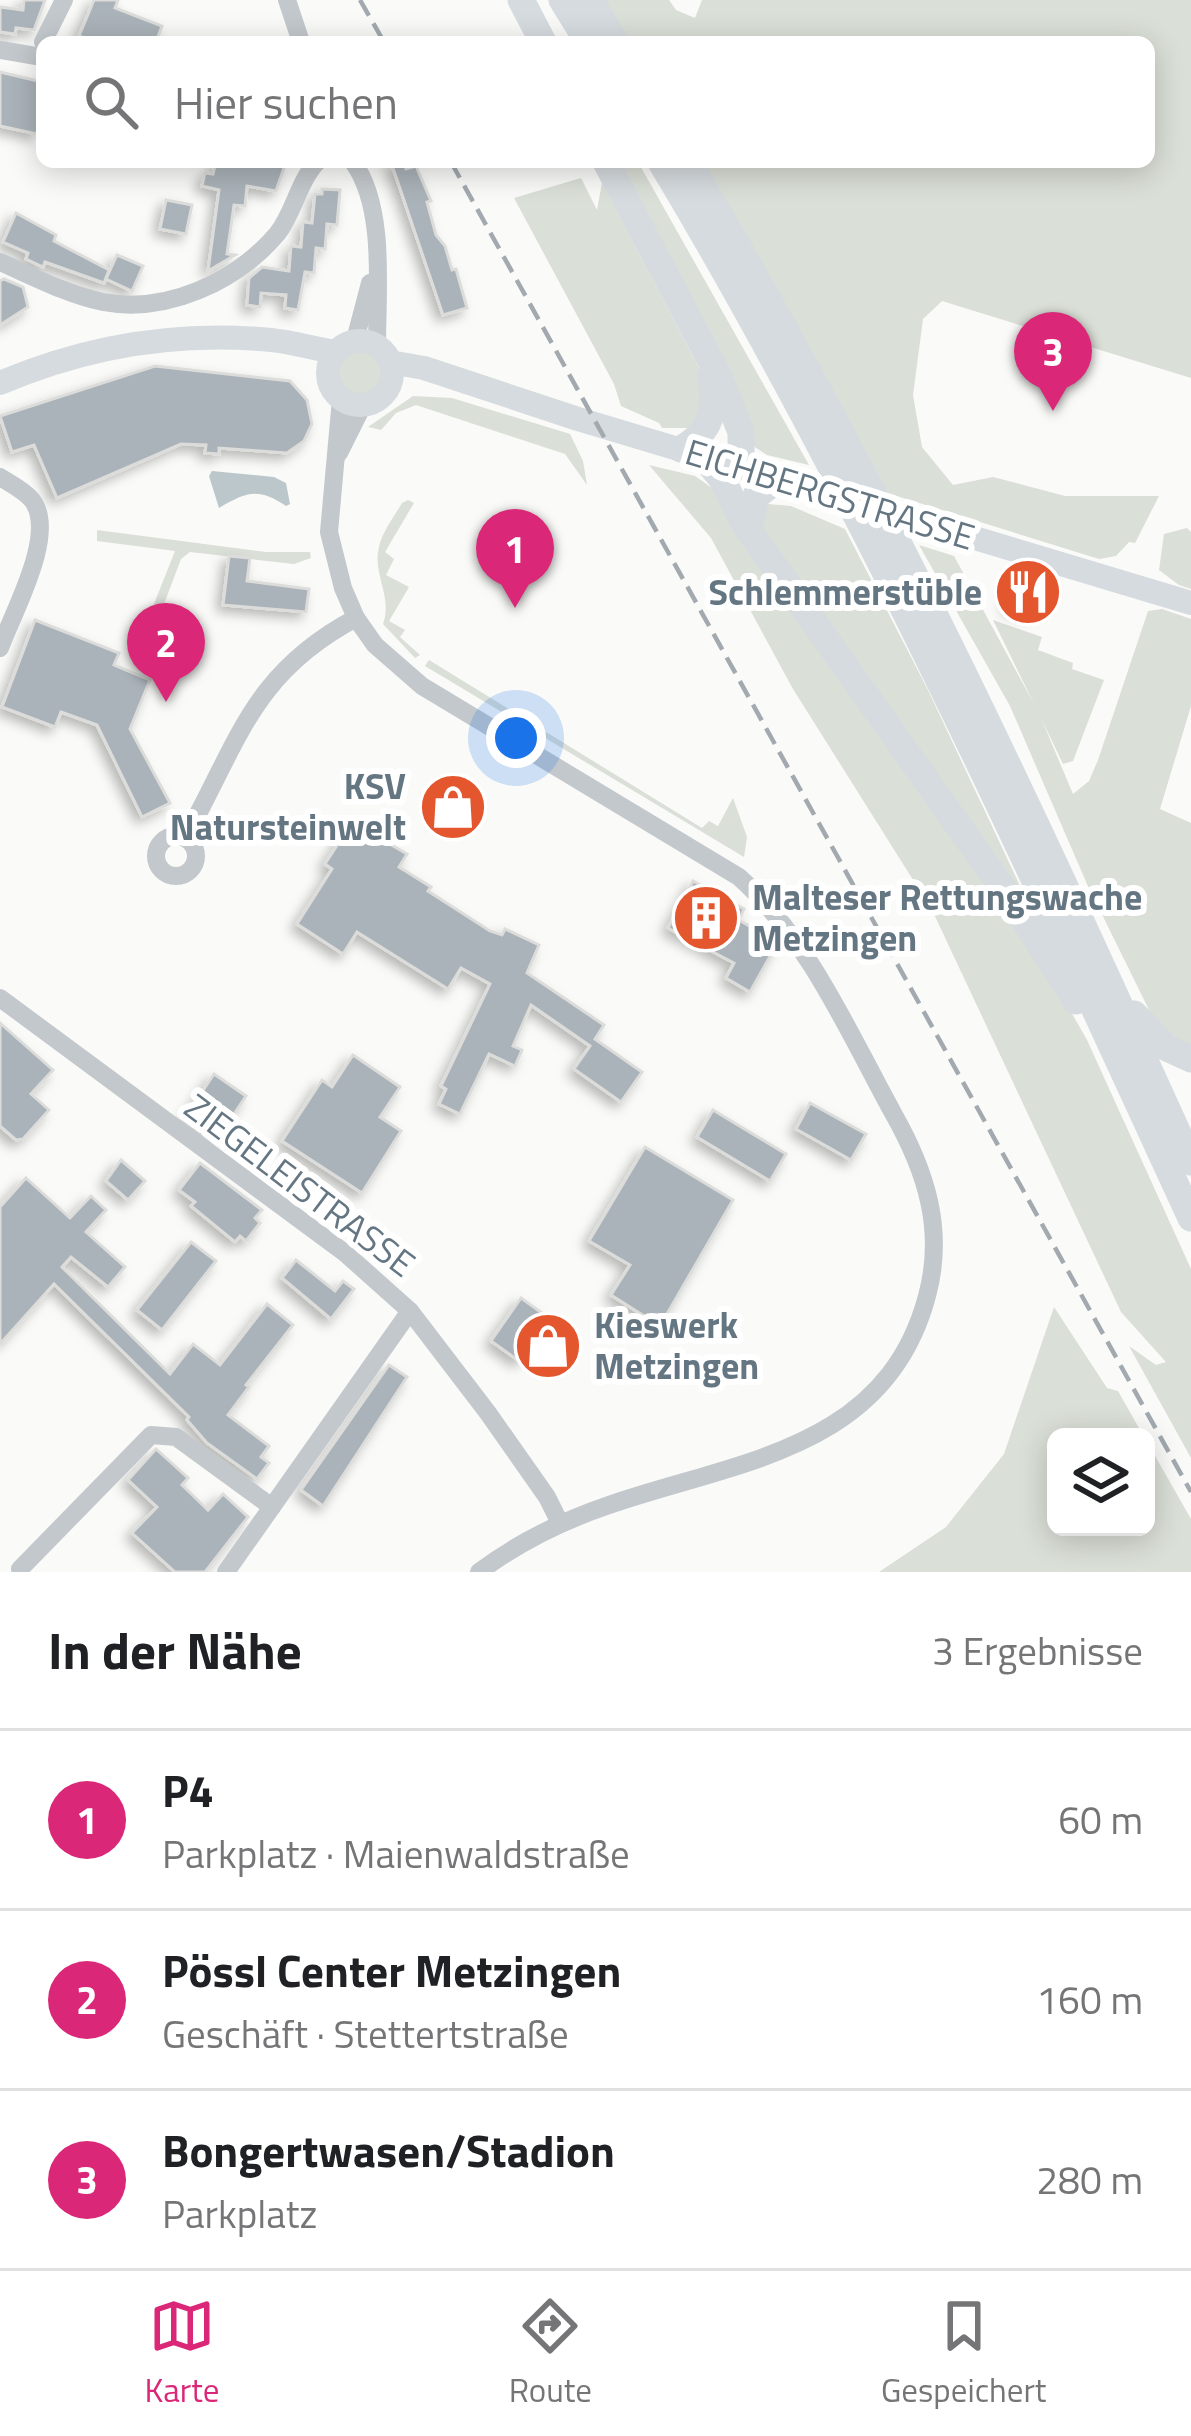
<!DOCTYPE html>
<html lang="de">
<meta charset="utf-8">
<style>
:root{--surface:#fff;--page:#f2f2f2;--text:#202124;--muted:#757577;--line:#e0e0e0;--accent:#db2777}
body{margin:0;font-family:"Titillium Web",sans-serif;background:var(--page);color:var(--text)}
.controls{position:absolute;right:36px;bottom:36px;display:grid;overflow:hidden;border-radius:18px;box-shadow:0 6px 30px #0003}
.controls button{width:108px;height:108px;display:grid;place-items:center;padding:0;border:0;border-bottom:3px solid var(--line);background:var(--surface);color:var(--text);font:60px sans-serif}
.you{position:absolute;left:516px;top:738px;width:42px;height:42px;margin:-30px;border:9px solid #fff;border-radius:50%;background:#1a73e8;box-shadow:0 0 0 18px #1a73e833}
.badge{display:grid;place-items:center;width:78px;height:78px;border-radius:50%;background:var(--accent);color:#fff;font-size:39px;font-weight:700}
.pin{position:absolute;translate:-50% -99px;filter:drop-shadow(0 3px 6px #0008)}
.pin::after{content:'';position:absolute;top:63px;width:42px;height:36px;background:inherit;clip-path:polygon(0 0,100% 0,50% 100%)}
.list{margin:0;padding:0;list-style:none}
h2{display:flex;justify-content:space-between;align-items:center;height:156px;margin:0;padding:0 48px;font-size:51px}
h2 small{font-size:39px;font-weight:400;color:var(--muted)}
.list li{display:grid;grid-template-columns:78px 1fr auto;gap:36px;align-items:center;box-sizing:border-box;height:180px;padding:0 48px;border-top:3px solid var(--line)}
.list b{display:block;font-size:45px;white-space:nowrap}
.list p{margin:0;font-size:39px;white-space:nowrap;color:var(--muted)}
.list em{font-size:39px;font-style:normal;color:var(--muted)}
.icon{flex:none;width:66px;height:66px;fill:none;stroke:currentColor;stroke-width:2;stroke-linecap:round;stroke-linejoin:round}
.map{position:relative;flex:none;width:1191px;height:1572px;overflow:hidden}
.search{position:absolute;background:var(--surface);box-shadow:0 6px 30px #0003;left:36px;right:36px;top:36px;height:132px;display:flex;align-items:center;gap:30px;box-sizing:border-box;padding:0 42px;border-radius:18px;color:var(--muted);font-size:45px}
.sheet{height:696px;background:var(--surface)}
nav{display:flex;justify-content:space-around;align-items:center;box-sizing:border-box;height:168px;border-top:3px solid var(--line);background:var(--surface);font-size:33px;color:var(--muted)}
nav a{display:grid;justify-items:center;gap:6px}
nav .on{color:var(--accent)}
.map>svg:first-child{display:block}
</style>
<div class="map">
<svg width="1191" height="1572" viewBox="0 0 1191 1572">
<defs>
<filter id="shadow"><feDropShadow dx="-5.5" dy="5.5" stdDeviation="6" flood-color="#0004"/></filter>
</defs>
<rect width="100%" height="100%" fill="#fafaf8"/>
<g fill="#dadfd7">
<polygon points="602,0 669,0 676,10 695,18 702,0 1191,0 1191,378 942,301 923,319 913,395 922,447 953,485 993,477 1065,496 1159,496 1135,543 1129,542 1116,556 1099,559 884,492 701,162 1149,162 1149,42 628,42"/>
<polygon points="611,162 638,162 809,465 767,455 750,444"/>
<polygon points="581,178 597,210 602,183 703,376 697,428 662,428 659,423 621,406 614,384 514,198"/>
<circle cx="360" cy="373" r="24"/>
<polygon points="413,396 452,398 570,434 583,461 587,485 565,454 416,405 396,413 381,430 368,427"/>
<polygon points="649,465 695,476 712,488 1062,996 1087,1040 1191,1269 1191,1458 1129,1346 1156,1365 1166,1362 1121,1312 932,910 793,689 711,538"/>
<path d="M408 500 414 503 385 552 394 559 386 575 409 587 389 621 405 630 400 637 420 655 415 658 383 624C393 596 372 574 379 547 382 532 394 517 402 503Z"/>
<polygon points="756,503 791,506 845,529 927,688 1045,939 761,543"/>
<polygon points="1187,528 1191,532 1191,589 1179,585 1159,570 1164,534"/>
<polygon points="97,530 266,552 310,552 311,558 294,564 190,552 181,559 158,620 148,619 175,551 97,541"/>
<polygon points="919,545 954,556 1034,704 993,620 1042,637 1038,650 1073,663 1072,669 1104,680 1073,761 1063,764 1041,718 1073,794 1089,781 1098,760 1148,611 1162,609 1191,619 1191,706 1160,809 1191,823 1191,1052 1151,1014 1087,884 1010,706"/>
<polygon points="429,660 702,828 709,821 718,826 733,798 747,837 744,857 425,666"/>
<polygon points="1054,1307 1107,1388 1118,1391 1144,1437 1056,1437 1056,1527 1146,1527 1146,1440 1191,1519 1191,1572 879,1572 946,1527 1004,1454"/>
</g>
<path fill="#bbc7cb" d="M212 471 274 477 286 483 290 504 286 506C258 487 246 492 219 508L209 476Z"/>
<g fill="#aab3b9" stroke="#dcdcda" stroke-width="3" filter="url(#shadow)">
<polygon points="24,0 45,0 34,30 16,28 15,34 0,32 0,7 23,10"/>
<polygon points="94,0 118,0 115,8 162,26 156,42 95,42 79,36"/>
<polygon points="0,72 42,82 37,134 0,126"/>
<polygon points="216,162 286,162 276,191 247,186 245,206 234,205 227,254 235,255 208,271 219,190 202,186 205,173 213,174"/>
<polygon points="391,162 404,162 406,169 416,166 431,201 427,202 436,235 445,246 452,270 456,269 467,308 443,315"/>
<polygon points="322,189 340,190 337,225 327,224 325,249 316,248 314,273 305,272 298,310 285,308 286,295 261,293 260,307 247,305 249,278 262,267 289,271 291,246 301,247 303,222 312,223 315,194 322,194"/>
<polygon points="166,200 192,205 186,234 160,229"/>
<polygon points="16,213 56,235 54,241 109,270 104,283 45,262 43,267 26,259 28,253 3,242"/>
<polygon points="117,255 143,266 132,291 106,279"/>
<polygon points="4,279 23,287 28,307 0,325 0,281"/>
<polygon points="155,366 290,381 307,400 312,424 304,441 287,453 219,448 219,454 205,453 206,445 181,444 57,498 34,445 12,452 0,416"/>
<polygon points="229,556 250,558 247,581 309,589 306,612 223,605"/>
<polygon points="1020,572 1058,586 1054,596 1036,590 1028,613 1008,606"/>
<polygon points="35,620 119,653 114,665 150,680 130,729 170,803 142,817 97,725 61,712 55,727 2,707"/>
<polygon points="352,822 407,854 399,867 431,887 428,891 490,931 502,935 505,929 539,945 527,973 604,1025 595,1039 642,1072 621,1102 574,1069 590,1046 531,1005 513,1046 522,1050 515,1066 489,1054 460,1114 439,1104 446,1089 441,1086 490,984 461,968 448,989 357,932 343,954 297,924 332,869 325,864"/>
<polygon points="693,881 744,909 739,920 778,942 750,992 726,978 734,963 668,928"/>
<polygon points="0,1023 53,1070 31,1094 49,1110 23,1139 16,1140 0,1126"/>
<polygon points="353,1055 400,1087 380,1117 401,1131 362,1193 282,1141 322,1080 332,1087"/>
<polygon points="214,1074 246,1096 218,1138 186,1116"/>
<polygon points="810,1103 866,1134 851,1160 796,1129"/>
<polygon points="713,1110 786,1154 770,1181 697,1137"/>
<polygon points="645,1147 733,1200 660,1326 611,1295 630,1265 589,1241"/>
<polygon points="121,1160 145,1181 128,1200 106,1181"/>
<polygon points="200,1163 262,1210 255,1218 260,1223 246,1241 240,1236 235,1242 191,1206 195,1202 179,1190"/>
<polygon points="26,1178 70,1218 91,1196 106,1210 86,1232 125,1267 108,1287 71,1257 62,1267 170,1374 193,1344 220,1365 267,1304 293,1325 246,1385 249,1387 228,1415 269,1446 261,1457 269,1463 257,1479 207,1443 187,1420 189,1417 54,1284 0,1344 0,1207"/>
<polygon points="191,1242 216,1261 162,1330 137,1310"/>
<polygon points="296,1260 335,1291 343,1281 354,1289 331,1319 282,1278"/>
<polygon points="521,1298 549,1318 519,1361 491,1341"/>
<polygon points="389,1365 407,1377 323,1506 301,1490"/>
<polygon points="156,1449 188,1478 182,1485 208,1510 223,1494 248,1517 205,1572 175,1572 132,1533 157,1507 128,1480"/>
</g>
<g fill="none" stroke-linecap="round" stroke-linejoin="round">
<g stroke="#c3c8cc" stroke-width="18">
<polyline points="287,0 301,42"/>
<polyline points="43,42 64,0"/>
<polyline points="0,50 42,57"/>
<path d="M353 162C386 207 377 290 377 346"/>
<path d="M0 262C32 276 68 295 103 302 166 314 236 282 277 234 294 213 298 182 317 162"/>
<polyline points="355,340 370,283"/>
<path d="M341 399 329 532 343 588 356 618 375 645 422 686 739 877C809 940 848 1031 893 1113 926 1171 945 1230 927 1296 886 1451 735 1461 609 1505 562 1521 519 1542 479 1572"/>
<polyline points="339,453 363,405"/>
<path d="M0 477C11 484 24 490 32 500 58 533 13 612 0 648"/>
<circle cx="176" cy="856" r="20"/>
<path d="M185 838C239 742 251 674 356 618"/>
<polyline points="0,998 345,1253 410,1311 488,1413 547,1497 560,1523"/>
<polyline points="21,1572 20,1569 151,1435 176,1437 272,1507"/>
<polyline points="226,1572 410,1311"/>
</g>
<g stroke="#d6dbdf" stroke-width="24">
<circle cx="360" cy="373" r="32"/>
<polyline points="390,362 424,368 578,419 1191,603"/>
<path d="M0 383C87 346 177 331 271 340 293 342 314 349 335 352"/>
</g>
<g stroke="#d6dbdf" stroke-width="27">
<polyline points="521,0 543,42"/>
<polyline points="562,0 588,42"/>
<polyline points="590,0 615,42"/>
<polyline points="606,162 719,377 741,432 741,467"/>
<path d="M661 162C864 501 1026 860 1191 1218"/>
<path d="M688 162C881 482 1037 822 1191 1162"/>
<path d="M681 449C712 432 716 409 711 376"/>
<polyline points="702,455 722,479 743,522 1016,907 1076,1001"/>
<polyline points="749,531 756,496 779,478"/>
<polyline points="1134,1014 1167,1048 1191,1059"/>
</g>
<g stroke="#a2aab0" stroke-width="4.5" stroke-dasharray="18 9" stroke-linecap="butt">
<polyline points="360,0 384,42"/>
<polyline points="451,162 1191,1492"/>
</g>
</g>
<defs>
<symbol id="restaurant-disc" viewBox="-11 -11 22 22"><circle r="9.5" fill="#e4572e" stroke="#fff"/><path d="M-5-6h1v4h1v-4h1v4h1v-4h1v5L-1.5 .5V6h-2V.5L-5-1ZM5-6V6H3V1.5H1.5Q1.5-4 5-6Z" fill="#fff"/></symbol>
<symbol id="shop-disc" viewBox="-11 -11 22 22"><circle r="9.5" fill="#e4572e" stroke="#fff"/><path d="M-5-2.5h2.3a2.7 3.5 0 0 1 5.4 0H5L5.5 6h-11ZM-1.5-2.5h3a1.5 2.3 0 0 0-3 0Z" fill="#fff"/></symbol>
<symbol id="building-disc" viewBox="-11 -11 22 22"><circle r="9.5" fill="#e4572e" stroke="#fff"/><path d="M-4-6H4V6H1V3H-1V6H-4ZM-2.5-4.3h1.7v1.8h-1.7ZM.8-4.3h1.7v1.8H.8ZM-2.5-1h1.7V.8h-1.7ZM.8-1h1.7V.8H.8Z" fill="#fff"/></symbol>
</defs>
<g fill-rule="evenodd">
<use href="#restaurant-disc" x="990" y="554" width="76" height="76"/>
<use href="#shop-disc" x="415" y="769" width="76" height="76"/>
<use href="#building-disc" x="668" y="880" width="76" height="76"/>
<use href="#shop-disc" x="510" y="1308" width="76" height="76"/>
</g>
<g text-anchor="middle" stroke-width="12" stroke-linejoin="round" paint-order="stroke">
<g font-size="36" fill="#657683" stroke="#fff">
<text transform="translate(830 494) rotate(17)" y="13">EICHBERGSTRASSE</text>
<text transform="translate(300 1185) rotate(37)" y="13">ZIEGELEISTRASSE</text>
</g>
<g font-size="36" font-weight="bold" fill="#657683" stroke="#fff" text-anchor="end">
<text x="982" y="605">Schlemmerstüble</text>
<text x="406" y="799">KSV<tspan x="406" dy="41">Natursteinwelt</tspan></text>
<text x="752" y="910" text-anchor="start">Malteser Rettungswache<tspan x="752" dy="41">Metzingen</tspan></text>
<text x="594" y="1338" text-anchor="start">Kieswerk<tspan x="594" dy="41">Metzingen</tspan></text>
</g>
</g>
</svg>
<div class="controls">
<button><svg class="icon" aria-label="layers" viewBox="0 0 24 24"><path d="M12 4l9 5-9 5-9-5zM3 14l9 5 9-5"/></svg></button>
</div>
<div class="you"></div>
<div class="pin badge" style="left:515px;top:608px">1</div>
<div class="pin badge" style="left:166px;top:702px">2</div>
<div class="pin badge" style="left:1053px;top:411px">3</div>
<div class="search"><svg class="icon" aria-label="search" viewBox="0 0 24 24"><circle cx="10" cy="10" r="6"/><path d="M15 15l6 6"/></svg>Hier suchen</div>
</div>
<section class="sheet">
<h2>In der Nähe<small>3 Ergebnisse</small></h2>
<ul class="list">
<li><span class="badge">1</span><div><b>P4</b><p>Parkplatz · Maienwaldstraße</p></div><em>60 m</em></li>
<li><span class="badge">2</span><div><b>Pössl Center Metzingen</b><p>Geschäft · Stettertstraße</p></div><em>160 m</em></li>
<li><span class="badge">3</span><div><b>Bongertwasen/Stadion</b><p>Parkplatz</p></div><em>280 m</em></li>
</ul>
</section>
<nav>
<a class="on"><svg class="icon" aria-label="map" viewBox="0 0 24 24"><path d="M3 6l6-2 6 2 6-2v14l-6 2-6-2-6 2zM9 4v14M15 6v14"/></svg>Karte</a>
<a><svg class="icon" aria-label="directions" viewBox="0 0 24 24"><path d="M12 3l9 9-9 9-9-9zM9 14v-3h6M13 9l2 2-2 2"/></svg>Route</a>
<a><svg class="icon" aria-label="saved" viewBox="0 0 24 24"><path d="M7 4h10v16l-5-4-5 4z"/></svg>Gespeichert</a>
</nav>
